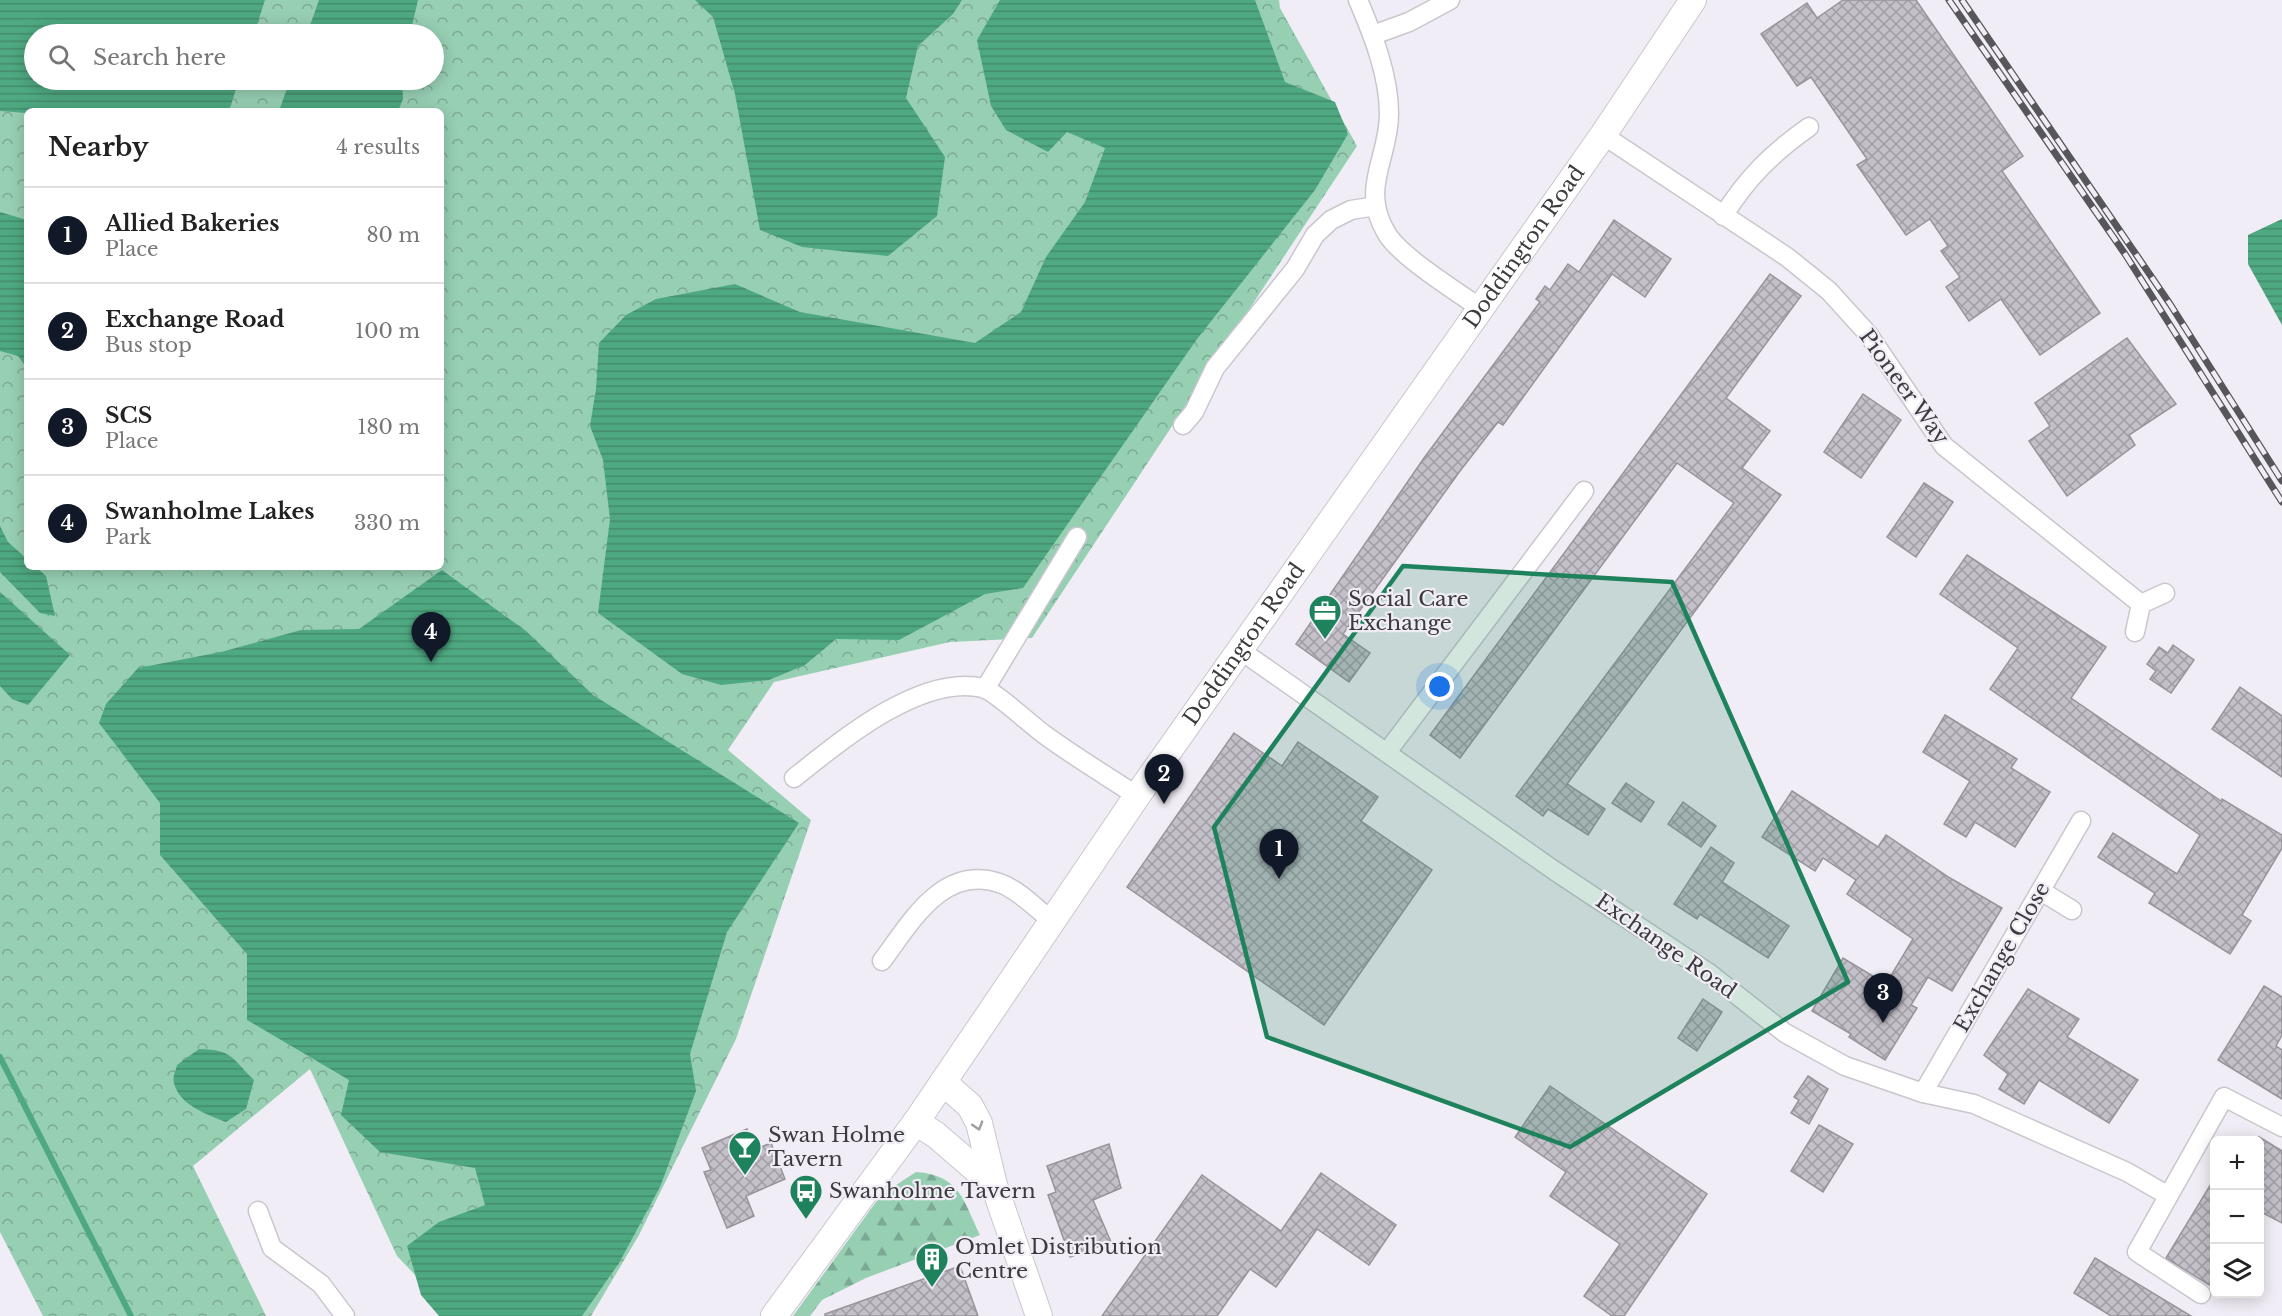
<!DOCTYPE html>
<meta charset="utf-8">
<style>
:root{--surface:#fff;--page:#f2f2f2;--text:#222;--muted:#767676;--line:#e0e0e0;--accent:#111827}
body{margin:0;font-family:"Libre Baskerville",serif;background:var(--page);color:var(--text)}
.controls{position:absolute;right:18px;bottom:18px;display:grid;overflow:hidden;border-radius:9px;box-shadow:0 3px 15px #0003}
.controls button{width:54px;height:54px;display:grid;place-items:center;padding:0;border:0;border-bottom:2px solid var(--line);background:var(--surface);color:var(--text);font:30px sans-serif}
.you{position:absolute;left:1440px;top:687px;width:21px;height:21px;margin:-15px;border:4px solid #fff;border-radius:50%;background:#1a73e8;box-shadow:0 0 0 9px #1a73e833}
.badge{display:grid;place-items:center;width:39px;height:39px;border-radius:50%;background:var(--accent);color:#fff;font-size:20px;font-weight:700}
.pin{position:absolute;translate:-50% -50px;filter:drop-shadow(0 2px 3px #0008)}
.pin::after{content:'';position:absolute;top:32px;width:21px;height:18px;background:inherit;clip-path:polygon(0 0,100% 0,50% 100%)}
.list{margin:0;padding:0;list-style:none}
h2{display:flex;justify-content:space-between;align-items:center;height:78px;margin:0;padding:0 24px;font-size:26px}
h2 small{font-size:20px;font-weight:400;color:var(--muted)}
.list li{display:grid;grid-template-columns:39px 1fr auto;gap:18px;align-items:center;box-sizing:border-box;height:96px;padding:0 24px;border-top:2px solid var(--line)}
.list b{display:block;font-size:22px;white-space:nowrap}
.list p{margin:0;font-size:20px;white-space:nowrap;color:var(--muted)}
.list em{font-size:20px;font-style:normal;color:var(--muted)}
.icon{flex:none;width:33px;height:33px;fill:none;stroke:currentColor;stroke-width:2;stroke-linecap:round;stroke-linejoin:round}
.map{position:relative;flex:none;width:2282px;height:1316px;overflow:hidden}
.search{position:absolute;background:var(--surface);box-shadow:0 3px 15px #0003;left:24px;top:24px;width:420px;height:66px;display:flex;align-items:center;gap:15px;box-sizing:border-box;padding:0 21px;border-radius:33px;color:var(--muted);font-size:22px}
.panel{position:absolute;background:var(--surface);box-shadow:0 3px 15px #0003;left:24px;top:108px;width:420px;height:462px;border-radius:9px}
.map>svg:first-child{display:block}
</style>
<div class="map">
<svg width="2282" height="1316" viewBox="0 0 2282 1316">
<defs>
<pattern id="forest-firs" width="22" height="20" patternUnits="userSpaceOnUse" patternTransform="scale(1.5)"><rect width="22" height="20" fill="#97cfb3"/><path d="M5 1l3.5 6h-7zM16 11l3.5 6h-7z" fill="#7ca993"/></pattern>
<pattern id="park-crowns" width="20" height="18" patternUnits="userSpaceOnUse" patternTransform="scale(1.5)"><rect width="20" height="18" fill="#97cfb3"/><path d="M2 6a3 3 0 1 1 6 0M12 15a3 3 0 1 1 6 0" fill="none" stroke="#7ca993"/></pattern>
<pattern id="water-rules" width="6" height="5" patternUnits="userSpaceOnUse" patternTransform="scale(1.5)"><rect width="6" height="5" fill="#4ea981"/><path d="M0 2.5h6" fill="none" stroke="#428b6b"/></pattern>
<pattern id="building-cross-hatch" width="8" height="8" patternUnits="userSpaceOnUse" patternTransform="scale(1.5)"><rect width="8" height="8" fill="#c4c0c9"/><path d="M0 0l8 8M0 8l8-8" fill="none" stroke="#a09da5"/></pattern>
</defs>
<rect width="100%" height="100%" fill="#f1edf6"/>
<path fill="url(#forest-firs)" d="M916 1172C960 1175 963 1200 980 1235L866 1278 822 1300 810 1316H793L876 1202 893 1187Z"/>
<path fill="url(#park-crowns)" fill-rule="evenodd" d="M0 0H1279L1280 8 1357 146 1032 638 950 642 774 682 728 750 811 820 736 1039 639 1235 591 1316H454L397 1256 310 1069 193 1166 266 1316H43L0 1232ZM34 34H434V80H34ZM27 111H441V567H27Z"/>
<g fill="url(#water-rules)">
<polygon points="0,0 265,0 254,34 34,34 34,80 239,80 229,111 27,111 27,113 0,111"/>
<polygon points="319,0 418,0 410,34 307,34"/>
<polygon points="695,0 962,0 953,14 918,46 906,98 945,157 937,216 888,256 802,247 760,230 735,94 713,17"/>
<polygon points="1000,0 1255,0 1285,82 1335,102 1348,134 1315,190 1197,339 1023,588 985,594 899,640 836,639 805,665 769,680 721,685 682,674 598,613 610,519 603,460 590,426 596,389 599,343 626,315 656,299 735,284 800,312 975,343 1021,312 1046,257 1085,202 1105,148 1067,132 1048,152 1006,130 991,106 977,40"/>
<polygon points="290,80 402,80 403,99 398,111 279,111"/>
<polygon points="0,212 27,220 27,368 18,356 0,351"/>
<polygon points="2282,219 2282,325 2248,264 2248,235"/>
<polygon points="0,526 8,542 27,559 27,567 36,567 46,576 55,616 40,613 0,572"/>
<polygon points="442,570 526,631 593,695 799,823 727,932 690,1054 696,1091 660,1187 619,1263 582,1316 439,1316 421,1295 407,1246 439,1222 485,1205 475,1168 380,1152 341,1115 349,1080 247,1020 247,954 160,855 160,803 99,723 106,704 138,668 221,652 301,630 359,629"/>
<polygon points="0,592 70,655 28,705 12,699 0,686"/>
<path d="M199 1049C234 1050 231 1058 254 1080L246 1109 226 1122C208 1115 179 1105 174 1083 172 1078 176 1070 177 1065Z"/>
</g>
<g fill="none" stroke-linecap="round" stroke-linejoin="round">
<polyline stroke="#4ea981" stroke-width="6" points="0,1057 131,1316"/>
</g>
<g fill="url(#building-cross-hatch)" stroke="#97949b" stroke-width="1.5">
<polygon points="1843,0 1916,0 2023,156 2002,171 2100,313 2040,355 2001,299 1969,321 1946,287 1960,277 1941,251 1948,246 1930,219 1906,235 1857,165 1867,159 1811,77 1797,86 1761,34 1807,3 1817,18"/>
<polygon points="1614,220 1671,259 1645,297 1612,274 1503,425 1498,422 1460,471 1343,634 1370,653 1349,682 1296,644 1424,458 1540,302 1536,299 1545,286 1550,290 1568,264 1579,272"/>
<polygon points="1770,274 1801,296 1726,398 1770,431 1742,468 1781,495 1567,784 1605,809 1588,835 1548,809 1543,816 1516,796 1734,503 1677,463 1460,758 1430,735"/>
<polygon points="2127,338 2176,404 2129,435 2135,445 2067,496 2029,441 2050,426 2035,403"/>
<polygon points="1863,394 1901,420 1861,478 1824,452"/>
<polygon points="1924,483 1953,502 1916,557 1887,537"/>
<polygon points="1967,555 2106,647 2071,698 2221,801 2222,799 2282,835 2282,848 2242,915 2251,921 2230,954 2149,903 2155,893 2098,857 2113,833 2177,874 2200,835 1990,689 2018,648 1940,594"/>
<polygon points="2173,645 2194,660 2171,693 2150,679 2156,671 2147,664 2159,647 2168,653"/>
<polygon points="2240,687 2282,716 2282,777 2212,729"/>
<polygon points="1945,715 2017,759 2011,768 2050,792 2015,847 1975,822 1966,837 1944,824 1970,781 1923,752"/>
<polygon points="1234,733 1282,766 1298,742 1378,797 1361,821 1432,870 1324,1025 1127,887"/>
<polygon points="1626,783 1654,802 1641,822 1612,803"/>
<polygon points="1792,791 1878,847 1886,835 1950,878 2002,908 1952,991 1928,977 1911,1005 1917,1008 1885,1060 1849,1037 1851,1034 1812,1011 1843,958 1886,984 1913,939 1847,894 1856,880 1823,858 1815,871 1762,837"/>
<polygon points="1683,802 1716,826 1701,847 1668,824"/>
<polygon points="1711,847 1734,863 1722,882 1789,926 1768,958 1700,914 1697,919 1674,904"/>
<polygon points="2264,986 2282,997 2282,1035 2276,1046 2282,1050 2282,1099 2218,1060"/>
<polygon points="2028,989 2079,1019 2067,1037 2138,1080 2109,1123 2039,1080 2024,1104 1999,1089 2008,1074 1984,1055"/>
<polygon points="1703,999 1722,1012 1697,1051 1678,1038"/>
<polygon points="1808,1076 1828,1089 1809,1124 1791,1113 1799,1100 1794,1097"/>
<polygon points="1550,1086 1707,1194 1624,1316 1612,1316 1584,1296 1620,1244 1550,1196 1566,1172 1515,1137"/>
<polygon points="1819,1125 1853,1144 1823,1192 1791,1171"/>
<polygon points="747,1129 756,1149 771,1143 785,1179 746,1196 754,1216 727,1228 704,1172 711,1170 702,1148"/>
<polygon points="2259,1137 2282,1151 2282,1223 2259,1211"/>
<polygon points="1109,1144 1121,1188 1093,1200 1111,1242 1070,1257 1048,1195 1056,1192 1047,1166"/>
<polygon points="1321,1173 1396,1225 1369,1265 1317,1229 1276,1287 1250,1269 1217,1316 1102,1316 1202,1175 1281,1231"/>
<polygon points="2214,1179 2214,1288 2166,1258"/>
<polygon points="2095,1258 2191,1316 2111,1316 2074,1293"/>
<polygon points="960,1266 978,1316 825,1316 825,1314"/>
</g>
<g fill="none" stroke-linecap="round" stroke-linejoin="round">
<defs>
<g id="street">
<path d="M1358 0C1373 35 1389 75 1389 114 1389 159 1359 188 1387 234 1401 257 1456 291 1480 308"/>
<polyline points="1373,35 1409,22 1450,0"/>
<polyline points="1603,135 1787,257 1829,291 1868,334 1944,446 2141,604"/>
<path d="M1723 216C1748 177 1771 154 1809 127"/>
<polyline points="1183,425 1194,412 1215,368 1295,269 1315,235 1331,220 1351,210 1376,206"/>
<polyline points="2135,632 2141,604 2165,593"/>
<polyline points="1240,650 1555,871 1709,973 1785,1033 1845,1066 1923,1093 1974,1104 2127,1172 2167,1195"/>
<polyline points="985,689 1077,537"/>
<polyline points="1387,752 1584,491"/>
<path d="M794 778C839 742 921 673 983 688 996 692 1032 726 1045 735 1075 757 1107 776 1137 796"/>
<polyline points="2041,891 2072,910"/>
<path d="M882 961C911 922 944 862 1002 884 1020 891 1038 910 1053 922"/>
<polyline points="1923,1093 2081,821"/>
<polyline points="258,1211 272,1248 321,1284 345,1316"/>
<polyline points="2201,1294 2137,1252 2224,1097 2282,1127"/>
</g>
<g id="secondary">
<polyline points="943,1082 970,1106 979,1123 994,1185 1039,1316"/>
<polyline points="916,1122 936,1135 994,1185"/>
<path id="s1" d="M774 1316 916 1122 1137 796 1603 135 1693 0"/>
</g>
</defs>
<use href="#street" stroke="#c9c6ce" stroke-width="21"/>
<use href="#secondary" stroke="#c9c6ce" stroke-width="28"/>
<use href="#street" stroke="#fff" stroke-width="18"/>
<use href="#secondary" stroke="#fff" stroke-width="26"/>
<defs>
<g id="rail">
<polyline points="1949,0 2125,254 2282,502"/>
<polyline points="1962,0 2170,304 2282,481"/>
</g>
</defs>
<use href="#rail" stroke="#57565a" stroke-width="7"/>
<use href="#rail" stroke="#f1edf6" stroke-width="4.5" stroke-dasharray="14" stroke-linecap="butt"/>
</g>
<defs><path id="oneway-chevron" d="M-2-3.5L2.5 0L-2 3.5" fill="none" stroke-width="1.6" stroke-linecap="round" stroke-linejoin="round" transform="scale(1.5)"/></defs>
<use stroke="#9e9d9e" href="#oneway-chevron" transform="translate(978 1126) rotate(73)"/>
<path fill="#1e825c" fill-opacity="0.2" stroke="#1e825c" stroke-width="4.5" stroke-linejoin="round" d="M1403 566 1672 582 1848 982 1570 1147 1267 1037 1214 827Z"/>
<defs>
<symbol id="office-pin" viewBox="-11 -11 22 30"><path d="M0 17L-7.5 6A9.5 9.5 0 1 1 7.5 6Z" fill="#1e825c" stroke="#f1edf6"/><path d="M-6-3h4V-5.5h4V-3h4V5H-6ZM-1-4.5V-3h2v-1.5ZM-6 0V1H6V0Z" fill="#fff"/></symbol>
<symbol id="bar-pin" viewBox="-11 -11 22 30"><path d="M0 17L-7.5 6A9.5 9.5 0 1 1 7.5 6Z" fill="#1e825c" stroke="#f1edf6"/><path d="M-6-5H6L.8 .8V4.5H3.5V6h-7V4.5H-.8V.8Z" fill="#fff"/></symbol>
<symbol id="bus-pin" viewBox="-11 -11 22 30"><path d="M0 17L-7.5 6A9.5 9.5 0 1 1 7.5 6Z" fill="#1e825c" stroke="#f1edf6"/><path d="M-5-6H5V4H4V6H2V4H-2V6H-4V4H-5ZM-3.5-4V0h7V-4ZM-3.5 1.2v1.5H-2V1.2ZM2 1.2v1.5H3.5V1.2Z" fill="#fff"/></symbol>
<symbol id="building-pin" viewBox="-11 -11 22 30"><path d="M0 17L-7.5 6A9.5 9.5 0 1 1 7.5 6Z" fill="#1e825c" stroke="#f1edf6"/><path d="M-4-6H4V6H1V3H-1V6H-4ZM-2.5-4.3h1.7v1.8h-1.7ZM.8-4.3h1.7v1.8H.8ZM-2.5-1h1.7V.8h-1.7ZM.8-1h1.7V.8H.8Z" fill="#fff"/></symbol>
</defs>
<g fill-rule="evenodd">
<use href="#office-pin" x="1306" y="592" width="38" height="52"/>
<use href="#bar-pin" x="726" y="1128" width="38" height="52"/>
<use href="#bus-pin" x="787" y="1172" width="38" height="52"/>
<use href="#building-pin" x="913" y="1240" width="38" height="52"/>
</g>
<g text-anchor="middle" stroke-width="4.5" stroke-linejoin="round" paint-order="stroke">
<g font-size="21" fill="#3c3b3e" stroke="#f1edf6">
<text dy="7" stroke="none"><textPath href="#s1" startOffset="1306">Doddington Road</textPath></text>
<text transform="translate(1904 387) rotate(54)" y="7">Pioneer Way</text>
<text dy="7" stroke="none"><textPath href="#s1" startOffset="820">Doddington Road</textPath></text>
<text transform="translate(1666 946) rotate(35)" y="7">Exchange Road</text>
<text transform="translate(2002 957) rotate(-60)" y="7">Exchange Close</text>
</g>
<g font-size="21" fill="#3c3b3e" stroke="#f1edf6" text-anchor="start">
<text x="1348" y="606">Social Care<tspan x="1348" dy="24">Exchange</tspan></text>
<text x="768" y="1142">Swan Holme<tspan x="768" dy="24">Tavern</tspan></text>
<text x="829" y="1198">Swanholme Tavern</text>
<text x="955" y="1254">Omlet Distribution<tspan x="955" dy="24">Centre</tspan></text>
</g>
</g>
</svg>
<div class="controls">
<button>+</button>
<button>−</button>
<button><svg class="icon" aria-label="layers" viewBox="0 0 24 24"><path d="M12 4l9 5-9 5-9-5zM3 14l9 5 9-5"/></svg></button>
</div>
<div class="you"></div>
<div class="pin badge" style="left:1279px;top:879px">1</div>
<div class="pin badge" style="left:1164px;top:804px">2</div>
<div class="pin badge" style="left:1883px;top:1023px">3</div>
<div class="pin badge" style="left:431px;top:662px">4</div>
<div class="search"><svg class="icon" aria-label="search" viewBox="0 0 24 24"><circle cx="10" cy="10" r="6"/><path d="M15 15l6 6"/></svg>Search here</div>
<section class="panel">
<h2>Nearby<small>4 results</small></h2>
<ul class="list">
<li><span class="badge">1</span><div><b>Allied Bakeries</b><p>Place</p></div><em>80 m</em></li>
<li><span class="badge">2</span><div><b>Exchange Road</b><p>Bus stop</p></div><em>100 m</em></li>
<li><span class="badge">3</span><div><b>SCS</b><p>Place</p></div><em>180 m</em></li>
<li><span class="badge">4</span><div><b>Swanholme Lakes</b><p>Park</p></div><em>330 m</em></li>
</ul>
</section>
</div>
